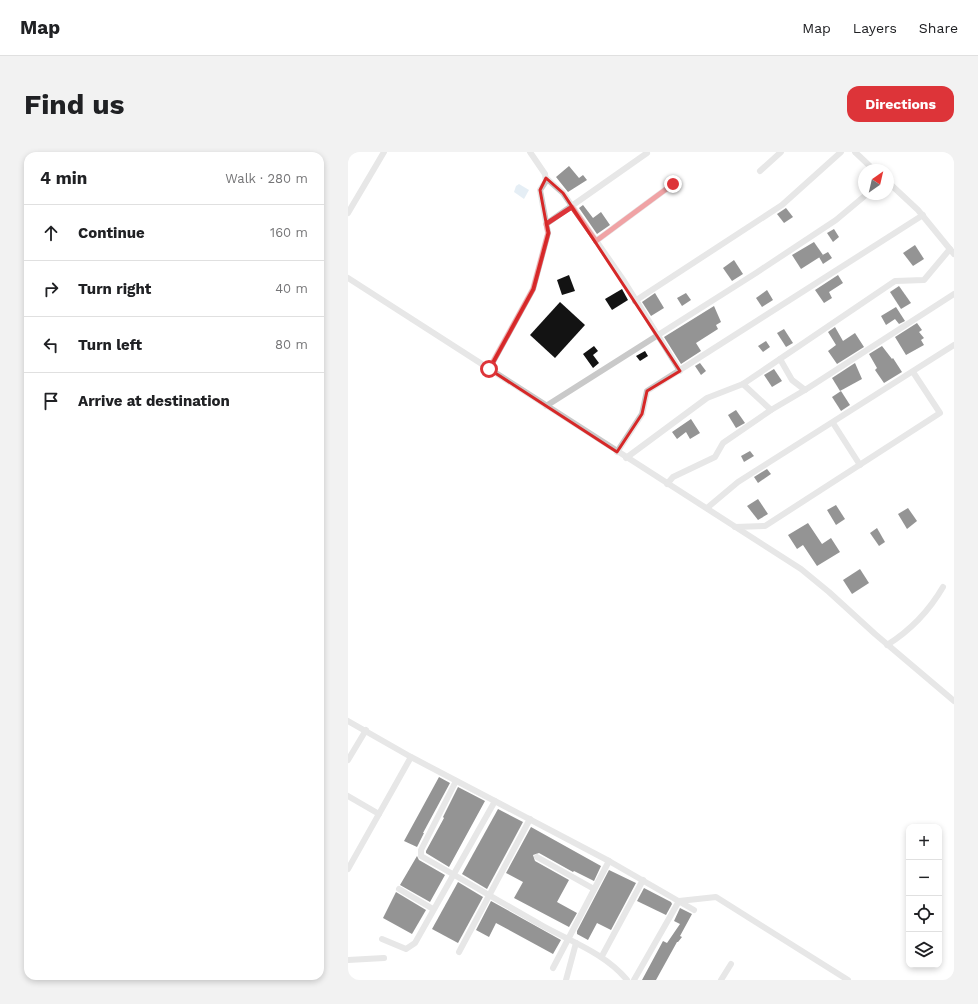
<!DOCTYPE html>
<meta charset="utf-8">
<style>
:root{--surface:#fff;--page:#f2f2f2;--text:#202124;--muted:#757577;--line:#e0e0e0;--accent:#dd3439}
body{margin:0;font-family:"Work Sans",sans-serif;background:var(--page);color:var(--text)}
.controls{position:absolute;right:12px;bottom:12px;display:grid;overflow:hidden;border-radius:8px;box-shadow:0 2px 6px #0003}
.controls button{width:36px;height:36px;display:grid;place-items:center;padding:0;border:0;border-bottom:1px solid var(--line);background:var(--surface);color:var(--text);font:20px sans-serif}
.compass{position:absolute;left:510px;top:12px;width:36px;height:36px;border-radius:50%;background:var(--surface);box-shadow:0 2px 6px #0003;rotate:34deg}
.stop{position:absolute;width:12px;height:12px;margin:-9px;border:3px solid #dd3439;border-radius:50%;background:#fff}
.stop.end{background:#dd3439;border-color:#fff;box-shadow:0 1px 4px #0008}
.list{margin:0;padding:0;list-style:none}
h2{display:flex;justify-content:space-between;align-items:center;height:52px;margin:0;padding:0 16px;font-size:17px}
h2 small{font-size:13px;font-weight:400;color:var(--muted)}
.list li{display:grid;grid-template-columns:26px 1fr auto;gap:12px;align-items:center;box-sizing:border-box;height:56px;padding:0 16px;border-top:1px solid var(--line)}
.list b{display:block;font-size:15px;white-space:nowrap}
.list em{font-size:13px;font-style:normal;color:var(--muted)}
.icon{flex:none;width:22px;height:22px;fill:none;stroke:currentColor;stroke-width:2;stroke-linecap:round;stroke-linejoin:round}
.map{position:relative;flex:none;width:606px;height:828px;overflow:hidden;border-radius:12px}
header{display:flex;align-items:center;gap:24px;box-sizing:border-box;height:56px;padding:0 20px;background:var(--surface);border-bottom:1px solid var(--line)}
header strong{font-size:19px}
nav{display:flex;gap:22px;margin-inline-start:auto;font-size:14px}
.intro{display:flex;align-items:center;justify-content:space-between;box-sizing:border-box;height:96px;padding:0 24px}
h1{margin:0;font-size:28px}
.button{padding:10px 18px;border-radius:12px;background:var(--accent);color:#fff;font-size:14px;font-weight:700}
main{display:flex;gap:24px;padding:0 24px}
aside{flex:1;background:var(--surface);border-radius:12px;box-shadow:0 2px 6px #0003}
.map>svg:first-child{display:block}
</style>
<header>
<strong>Map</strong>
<nav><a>Map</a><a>Layers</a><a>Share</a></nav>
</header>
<div class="intro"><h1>Find us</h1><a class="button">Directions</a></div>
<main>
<aside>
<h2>4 min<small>Walk · 280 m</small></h2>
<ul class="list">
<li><svg class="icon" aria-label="ahead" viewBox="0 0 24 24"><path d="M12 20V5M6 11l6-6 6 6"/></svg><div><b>Continue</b></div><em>160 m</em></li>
<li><svg class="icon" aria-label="right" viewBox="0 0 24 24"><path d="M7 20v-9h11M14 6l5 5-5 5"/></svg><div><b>Turn right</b></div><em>40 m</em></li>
<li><svg class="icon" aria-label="left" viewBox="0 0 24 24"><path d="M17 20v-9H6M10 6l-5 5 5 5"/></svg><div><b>Turn left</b></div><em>80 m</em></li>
<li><svg class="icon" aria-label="arrive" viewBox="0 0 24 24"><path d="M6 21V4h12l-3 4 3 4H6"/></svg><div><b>Arrive at destination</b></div></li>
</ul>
</aside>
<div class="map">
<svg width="606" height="828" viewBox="0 0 606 828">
<rect width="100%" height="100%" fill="#fff"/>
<polygon fill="#c6dae9" points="171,32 181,38 176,47 166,40 168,34"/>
<g fill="#131313">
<polygon points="221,14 231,26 235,23 239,28 220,40 208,25"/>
<polygon points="235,53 245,66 253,60 262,73 249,82 231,56"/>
<polygon points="438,56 445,65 436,71 429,62"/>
<polygon points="486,77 491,85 485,90 479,81"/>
<polygon points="466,90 475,103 453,117 444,103"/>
<polygon points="567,93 576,107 565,114 555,101"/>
<polygon points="480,100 484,106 475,112 471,105"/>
<polygon points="386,108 395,122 384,129 375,116"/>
<polygon points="221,123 227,139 214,143 209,128"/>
<polygon points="490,123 495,131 481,140 484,146 476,151 467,138"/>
<polygon points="551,134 563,151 553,157 542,140"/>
<polygon points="274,137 280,148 264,158 257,147"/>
<polygon points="419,138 425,148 414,155 408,146"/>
<polygon points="307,141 316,156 303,164 294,150"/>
<polygon points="338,141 343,148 334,154 329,146"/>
<polygon points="212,150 237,173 207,206 182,183"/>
<polygon points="366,154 373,170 368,173 370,177 348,191 353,199 333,212 316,185"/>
<polygon points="548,155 557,169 551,172 547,167 538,173 533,164"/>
<polygon points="569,171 574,178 571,180 576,186 573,188 576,193 558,203 547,185"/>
<polygon points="487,175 495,189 507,181 516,195 489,212 480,199 488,193 480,180"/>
<polygon points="436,177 445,191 438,195 429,181"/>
<polygon points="418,189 422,195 415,200 410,194"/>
<polygon points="246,194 250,199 245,203 251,211 245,216 235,202"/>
<polygon points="534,194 544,207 545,206 554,220 536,231 527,218 529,216 521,202"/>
<polygon points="297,199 300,204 292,209 288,204"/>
<polygon points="352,211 358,219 353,223 347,214"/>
<polygon points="507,211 514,227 492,239 484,226"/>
<polygon points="426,217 434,229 424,235 416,223"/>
<polygon points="493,239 502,253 493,259 484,245"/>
<polygon points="388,258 397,271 388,276 380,263"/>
<polygon points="343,267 352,281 342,287 338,280 329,287 324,280"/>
<polygon points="402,299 406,304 396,310 393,304"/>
<polygon points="419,317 423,322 410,331 406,325"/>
<polygon points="410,347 420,362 410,368 399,354"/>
<polygon points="488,353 497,367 488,373 479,358"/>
<polygon points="560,356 569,369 559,377 550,362"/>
<polygon points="460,371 474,392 483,386 492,400 469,414 455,393 449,397 440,383"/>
<polygon points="529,376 537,390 531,394 522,381"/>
<polygon points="512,417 521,431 504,442 495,428"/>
<polygon points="91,625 102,631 75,681 76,681 69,695 56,689"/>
<polygon points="110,635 137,649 101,715 78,701 78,699 96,666 95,665"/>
<polygon points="150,657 175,670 139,737 114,722"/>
<polygon points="183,675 253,714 246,729 226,719 225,720 191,701 185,703 187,709 221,728 209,750 229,761 221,775 166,746 175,730 158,721"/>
<polygon points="69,704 71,708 97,723 82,750 52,733"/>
<polygon points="261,718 288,731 263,778 249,771 240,788 229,782 229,779"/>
<polygon points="110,730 135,745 110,791 84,777"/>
<polygon points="296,736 323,750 324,752 318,763 289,749"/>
<polygon points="48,740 78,758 64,782 35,766"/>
<polygon points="143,749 213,788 205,802 148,771 141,785 128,778"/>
<polygon points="332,756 344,762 332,784 334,785 330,790 329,790 308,828 294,828 315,789 319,791 332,772 326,769"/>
</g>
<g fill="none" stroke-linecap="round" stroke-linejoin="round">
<g stroke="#c9c9c9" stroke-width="6">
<polyline points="507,0 526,18"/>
<polyline points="412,19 433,0"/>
<polyline points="198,26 215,41 276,129 332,219"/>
<polyline points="540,30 570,58 606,102"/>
<polyline points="0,61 36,0"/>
<polyline points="198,72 299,1"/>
<polyline points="248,89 325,32"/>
<polyline points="0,126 453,417 481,440 527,482 606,549"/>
<polyline points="287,149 434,53 493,0"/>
<polyline points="432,207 444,228 457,238 606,142"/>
<polyline points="141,217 185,137 200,81 192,38 198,29 197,22 182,0"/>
<polyline points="395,232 423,258 457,238"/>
<polyline points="198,254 408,121 488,68 519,42"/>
<polyline points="485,271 512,313"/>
<polyline points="269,300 294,262 299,239 575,63"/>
<polyline points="278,306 359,246 395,232 547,129 576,128 602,97"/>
<polyline points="319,332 325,325 367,305 375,291 423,258"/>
<polyline points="359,356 390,330 606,193"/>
<polyline points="387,375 417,374 592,261 565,220"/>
<path d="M539 493C563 478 581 459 595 435"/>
<polyline points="0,569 63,605 261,709 346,758"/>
<polyline points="0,608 18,578"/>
<path d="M108 629 73 698V704C114 727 154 751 195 774 224 790 258 802 279 828"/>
<polyline points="0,644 31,662"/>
<polyline points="189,705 246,737"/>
<polyline points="0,717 63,605"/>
<polyline points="51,737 85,757"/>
<polyline points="34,787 58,797 67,791 147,649"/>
<polyline points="111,800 182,667"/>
<polyline points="254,804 295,728"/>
<polyline points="0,808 36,806"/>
<polyline points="205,816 261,709"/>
<polyline points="218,828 228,791"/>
<polyline points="286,828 331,749 368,745 500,828"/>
<polyline points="373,828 383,812"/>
</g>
</g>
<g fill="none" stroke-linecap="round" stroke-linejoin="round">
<polyline stroke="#dd3439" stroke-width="5" points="141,217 185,137 200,81 198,72 224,55 248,89 325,32"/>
</g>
<path d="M0 0H606V828H0ZM198 26 215 41 332 219 299 239 294 262 269 300 141 217 185 137 200 81 192 38Z" fill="#fff" fill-opacity=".55" fill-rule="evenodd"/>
<path fill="none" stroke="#d62828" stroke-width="3" stroke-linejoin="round" d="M198 26 215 41 332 219 299 239 294 262 269 300 141 217 185 137 200 81 192 38Z"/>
</svg>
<div class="controls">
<button>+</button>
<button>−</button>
<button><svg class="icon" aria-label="locate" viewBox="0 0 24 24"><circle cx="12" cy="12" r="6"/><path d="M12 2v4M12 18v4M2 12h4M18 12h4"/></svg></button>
<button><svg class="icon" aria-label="layers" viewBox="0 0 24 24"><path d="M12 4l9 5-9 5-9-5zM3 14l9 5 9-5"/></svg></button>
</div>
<svg class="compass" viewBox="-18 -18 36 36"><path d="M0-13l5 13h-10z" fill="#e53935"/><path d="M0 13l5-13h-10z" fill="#757577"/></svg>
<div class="stop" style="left:141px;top:217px"></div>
<div class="stop end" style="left:325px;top:32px"></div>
</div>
</main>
